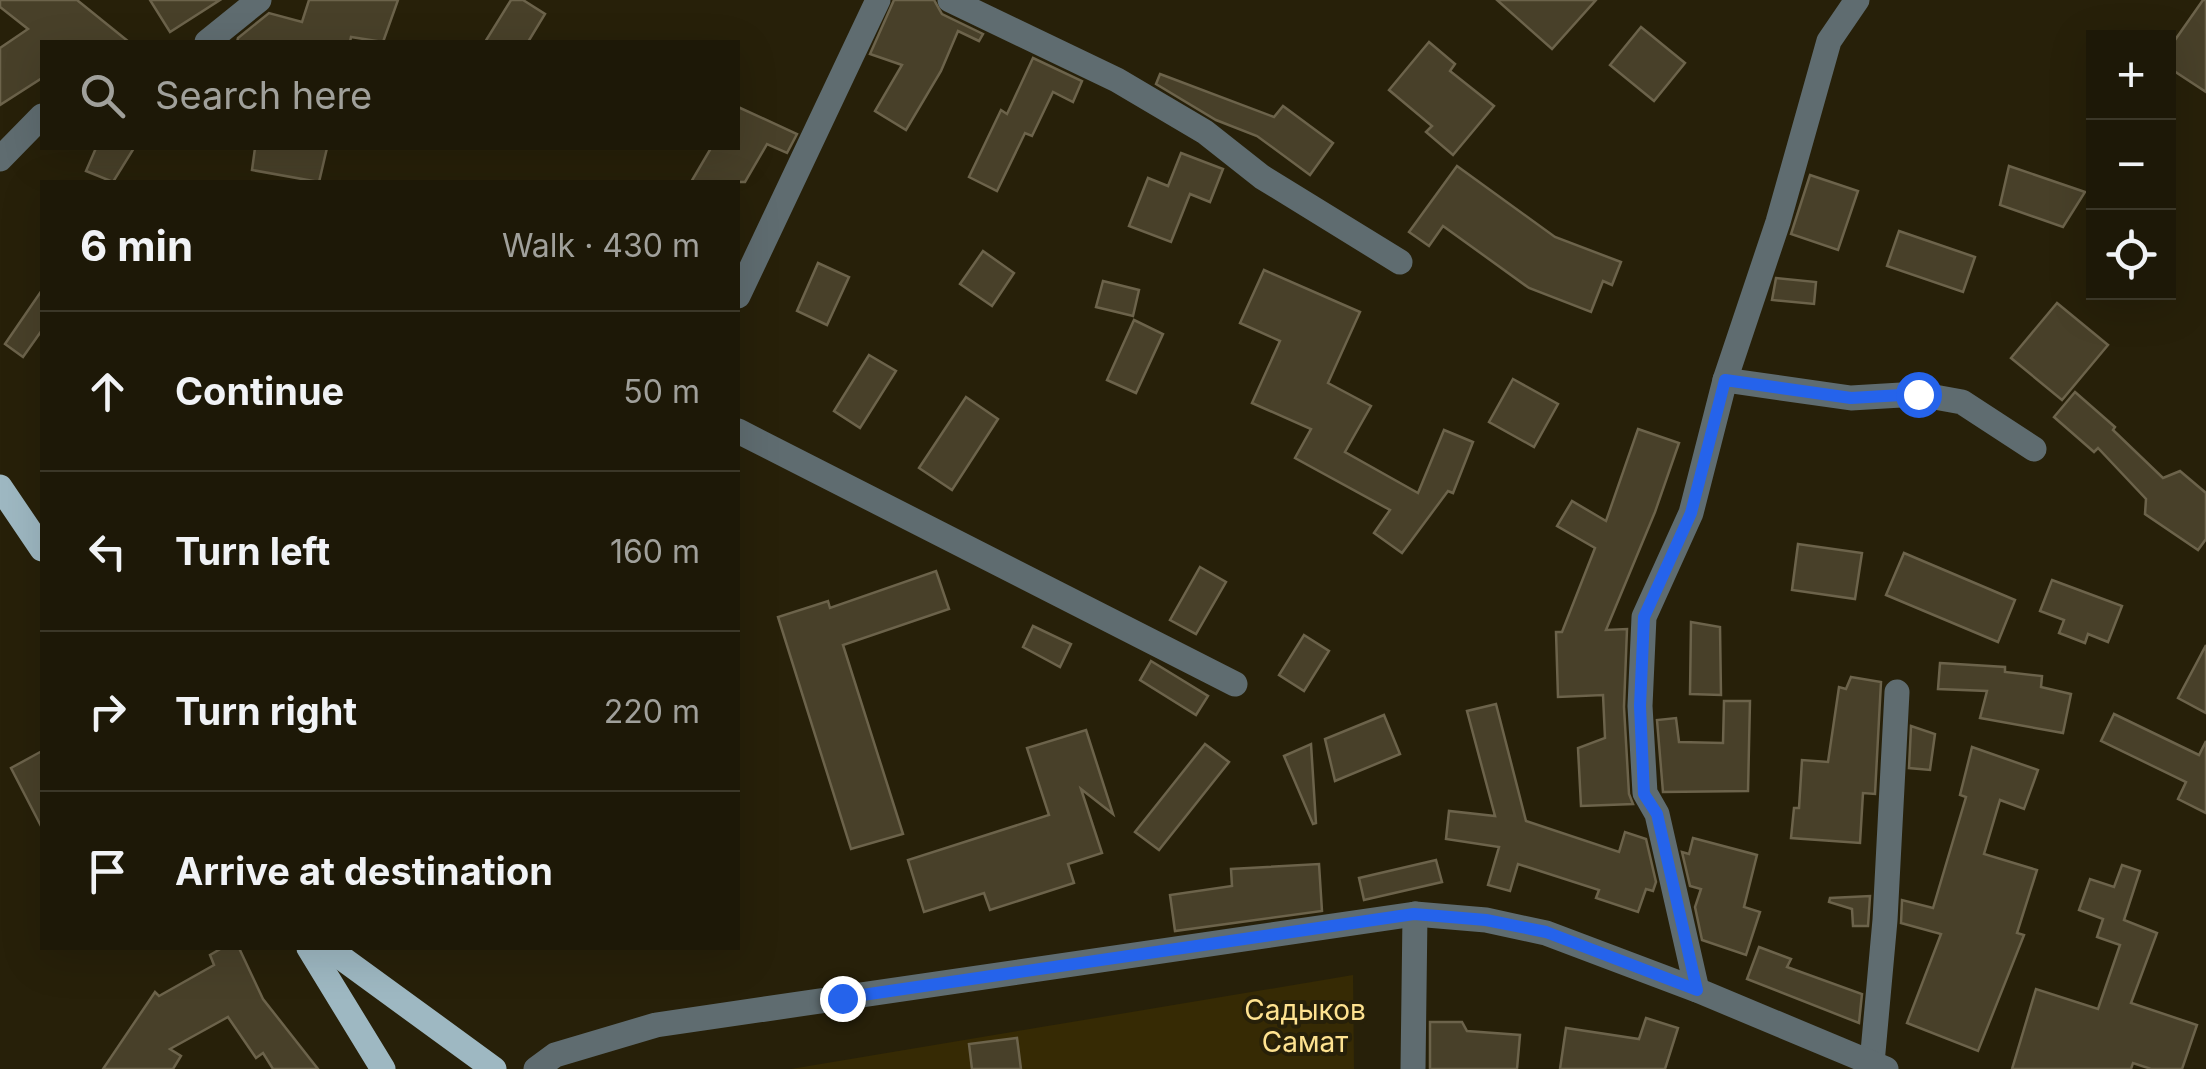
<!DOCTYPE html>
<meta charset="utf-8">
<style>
:root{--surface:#1d1807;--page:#2a2515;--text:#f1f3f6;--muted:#a0a09b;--line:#3b3728}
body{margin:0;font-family:Inter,sans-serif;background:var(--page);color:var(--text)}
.controls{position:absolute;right:30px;top:30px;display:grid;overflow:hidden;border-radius:0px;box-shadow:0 10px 40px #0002}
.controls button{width:90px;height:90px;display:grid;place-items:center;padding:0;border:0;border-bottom:2px solid var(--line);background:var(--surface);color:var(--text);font:50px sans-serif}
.stop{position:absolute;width:30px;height:30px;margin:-22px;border:8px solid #2563eb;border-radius:50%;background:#fff}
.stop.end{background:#2563eb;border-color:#fff;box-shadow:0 2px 10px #0008}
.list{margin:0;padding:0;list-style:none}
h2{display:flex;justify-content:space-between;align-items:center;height:130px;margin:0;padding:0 40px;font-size:42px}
h2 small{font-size:32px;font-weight:400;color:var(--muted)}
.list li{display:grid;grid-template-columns:65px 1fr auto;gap:30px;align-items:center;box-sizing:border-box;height:160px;padding:0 40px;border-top:2px solid var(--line)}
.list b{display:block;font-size:38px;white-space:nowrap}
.list em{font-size:32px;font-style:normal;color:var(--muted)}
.icon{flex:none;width:55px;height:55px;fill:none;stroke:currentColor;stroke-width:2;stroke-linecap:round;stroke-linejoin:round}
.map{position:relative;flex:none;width:2206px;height:1069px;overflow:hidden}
.search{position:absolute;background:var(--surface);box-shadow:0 10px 40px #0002;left:40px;top:40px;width:700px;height:110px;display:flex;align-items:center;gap:25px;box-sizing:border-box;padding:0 35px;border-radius:0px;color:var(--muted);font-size:38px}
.panel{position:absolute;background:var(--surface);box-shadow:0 10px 40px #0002;left:40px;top:180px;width:700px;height:770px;border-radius:0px}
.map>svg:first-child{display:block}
</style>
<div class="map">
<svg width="2206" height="1069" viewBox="0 0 2206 1069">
<rect width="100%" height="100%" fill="#272009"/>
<polygon fill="#362a04" points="1353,975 1354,1069 791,1069"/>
<g fill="#484029" stroke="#6c634b" stroke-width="2.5">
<polygon points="0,0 77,0 129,42 42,42 42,78 0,105 0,48 28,29 0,7"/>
<polygon points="150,0 220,0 170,32"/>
<polygon points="309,0 398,0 383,42 351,37 350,42 237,42 238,38 269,13 302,22"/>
<polygon points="511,0 523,0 545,14 528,42 485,42"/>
<polygon points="894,0 934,0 942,14 983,34 979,41 958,31 941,71 906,130 875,111 902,65 870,54"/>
<polygon points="1497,0 1596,0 1552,49"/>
<polygon points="2203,0 2206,0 2206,92 2168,67 2168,50"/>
<polygon points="1641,27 1685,63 1654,101 1610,65"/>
<polygon points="1429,42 1455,64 1450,71 1494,106 1453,155 1426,132 1432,126 1389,90"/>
<polygon points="1033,58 1082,81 1073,102 1053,92 1032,136 1025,133 997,191 969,177 1001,110 1007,114"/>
<polygon points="1160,74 1274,117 1283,106 1333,143 1310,175 1257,136 1216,120 1156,84"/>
<polygon points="738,107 797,134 787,153 767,144 745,182 691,182 711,148 738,148"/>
<polygon points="96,148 134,148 113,182 86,171"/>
<polygon points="255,148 327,148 319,182 252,170"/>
<polygon points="1181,153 1223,169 1210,202 1190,194 1171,242 1129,226 1148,178 1168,186"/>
<polygon points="1457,166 1555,237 1621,262 1612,285 1603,281 1591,312 1529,288 1443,226 1429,246 1409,232"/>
<polygon points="2009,166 2085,192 2063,227 2000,205"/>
<polygon points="1810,175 1858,191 1838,250 1791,234"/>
<polygon points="1899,231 1975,257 1963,292 1887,266"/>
<polygon points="983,251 1014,273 992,306 960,284"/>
<polygon points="818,263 849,277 827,325 797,311"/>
<polygon points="1264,270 1360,312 1328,383 1371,406 1345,452 1418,493 1444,430 1473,442 1453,493 1448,491 1402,553 1374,533 1390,510 1295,458 1311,429 1252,403 1280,341 1240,323"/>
<polygon points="1776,278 1816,282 1814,304 1772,300"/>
<polygon points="1103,281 1139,290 1133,316 1096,307"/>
<polygon points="42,290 42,330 23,357 5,344"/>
<polygon points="2057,303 2108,345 2062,400 2011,358"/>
<polygon points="1134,320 1163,334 1136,393 1107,380"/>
<polygon points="869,355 896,371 860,428 834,411"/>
<polygon points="1513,379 1558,404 1534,447 1489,422"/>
<polygon points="2075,392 2115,427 2113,430 2163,478 2180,471 2206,493 2206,539 2198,550 2145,514 2146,499 2098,448 2094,452 2054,417"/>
<polygon points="966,397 998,419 952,490 919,468"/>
<polygon points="1638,429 1679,443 1655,512 1606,630 1627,629 1624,707 1629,794 1633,804 1581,806 1578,748 1605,738 1603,695 1558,697 1556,632 1562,632 1595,548 1557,526 1572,501 1606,521"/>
<polygon points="1798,544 1862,553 1855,599 1792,590"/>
<polygon points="1904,553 2015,600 1998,642 1886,595"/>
<polygon points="1200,567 1226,582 1196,634 1170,620"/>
<polygon points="936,571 949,609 843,645 903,834 851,849 778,617 828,601 830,608"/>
<polygon points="2052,580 2122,606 2108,642 2088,634 2085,643 2059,633 2064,620 2040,611"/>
<polygon points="1691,622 1720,627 1721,695 1690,694"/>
<polygon points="1033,626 1071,644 1060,667 1023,647"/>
<polygon points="1304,635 1329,651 1304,691 1279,675"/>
<polygon points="2206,645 2206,713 2178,698"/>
<polygon points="1151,661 1208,696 1196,715 1140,680"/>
<polygon points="1940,663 2005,667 2005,672 2042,676 2041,687 2071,694 2063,733 1980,718 1987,691 1938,689"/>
<polygon points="1851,677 1881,682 1875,794 1863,793 1860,843 1791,838 1794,808 1799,808 1802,760 1828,762 1839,687 1846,689"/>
<polygon points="1724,701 1750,701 1748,791 1663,792 1657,720 1676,718 1679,742 1723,743"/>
<polygon points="1496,704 1526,821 1619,852 1625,832 1646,839 1656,882 1653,891 1646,889 1638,912 1596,898 1599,890 1518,864 1510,891 1488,885 1499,847 1446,839 1449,811 1495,816 1467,711"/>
<polygon points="2114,714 2199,755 2206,741 2206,813 2178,799 2186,782 2101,741"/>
<polygon points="1384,715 1400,754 1335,781 1325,739"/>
<polygon points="1911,726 1935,734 1930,770 1909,768"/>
<polygon points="1086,730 1113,814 1081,789 1102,853 1068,864 1074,883 990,910 984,893 924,912 908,860 1049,815 1027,748"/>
<polygon points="1205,744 1229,762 1159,850 1135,832"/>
<polygon points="1311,744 1316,823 1313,824 1284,756"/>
<polygon points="1972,747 2038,770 2024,809 2000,800 1984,854 2037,870 2017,933 2024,935 1978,1051 1907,1023 1941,934 1901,923 1902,900 1933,908 1966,797 1960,795"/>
<polygon points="42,751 42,828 11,768"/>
<polygon points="1693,838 1757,855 1744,907 1760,912 1746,955 1702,940 1695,907 1701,889 1690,886 1682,852 1689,854"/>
<polygon points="1436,860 1442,882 1364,900 1359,878"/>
<polygon points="1319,864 1322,911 1175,931 1170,895 1232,886 1231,869"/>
<polygon points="2122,865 2140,871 2124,920 2157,933 2131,1003 2197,1025 2182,1069 2151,1069 2133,1063 2131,1069 2012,1069 2036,989 2098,1009 2120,945 2097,937 2103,919 2079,910 2090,879 2114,887"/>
<polygon points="1870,896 1868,926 1853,926 1852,909 1829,902 1830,898"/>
<polygon points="1759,947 1791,959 1787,967 1862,994 1859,1023 1747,979"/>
<polygon points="222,948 239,948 263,999 318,1069 273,1069 263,1053 256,1058 228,1017 170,1049 181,1056 173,1069 103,1069 155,992 159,996 214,965 210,955"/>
<polygon points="1646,1018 1678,1028 1665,1069 1560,1069 1566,1028 1639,1039"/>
<polygon points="1430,1022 1462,1022 1467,1031 1520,1035 1517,1069 1430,1069"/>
<polygon points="1017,1038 1021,1069 972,1069 969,1044"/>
</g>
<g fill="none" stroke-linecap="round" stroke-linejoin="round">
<g stroke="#5f6c70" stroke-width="25">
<polyline points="950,0 1117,80 1205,132 1262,177 1400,262"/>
<polyline points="207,42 259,0"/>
<polyline points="0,159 42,116"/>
<polyline points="738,296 878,0"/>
<polyline points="1725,380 1851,398 1918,394 1962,402 2034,449"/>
<polyline points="738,431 1235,684"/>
<polyline points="1697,990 1657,814 1645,793 1640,706 1644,617 1691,513 1725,380 1778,222 1829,41 1857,0"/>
<polyline points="1872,1063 1885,920 1897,692"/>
<polyline points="536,1069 555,1055 656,1025 1415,914 1486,920 1546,933 1697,990 1886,1069"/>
<polyline points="1413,1069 1415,914"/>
</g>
<g stroke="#9eb8c2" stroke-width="25">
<polyline points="0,487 42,549"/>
<polyline points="309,948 383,1069"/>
<polyline points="328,948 494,1069"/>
</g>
</g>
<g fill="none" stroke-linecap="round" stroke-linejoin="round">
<polyline stroke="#2563eb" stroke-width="12" points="842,998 1414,914 1486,920 1546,932 1697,990 1657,814 1644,794 1640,706 1644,617 1691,513 1725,380 1851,398 1918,394"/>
</g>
<g text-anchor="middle" stroke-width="8" stroke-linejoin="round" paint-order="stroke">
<g font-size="28" fill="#fee290" stroke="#272009">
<text x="1305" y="1020">Садыков<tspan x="1305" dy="32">Самат</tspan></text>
</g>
</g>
</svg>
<div class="controls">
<button>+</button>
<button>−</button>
<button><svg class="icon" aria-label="locate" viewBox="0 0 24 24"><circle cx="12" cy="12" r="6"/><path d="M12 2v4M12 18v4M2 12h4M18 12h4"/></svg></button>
</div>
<div class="stop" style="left:1918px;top:394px"></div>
<div class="stop end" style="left:842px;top:998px"></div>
<div class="search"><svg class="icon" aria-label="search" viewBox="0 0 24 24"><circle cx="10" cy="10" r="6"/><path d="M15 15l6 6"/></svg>Search here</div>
<section class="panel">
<h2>6 min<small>Walk · 430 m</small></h2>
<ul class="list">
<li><svg class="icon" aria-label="ahead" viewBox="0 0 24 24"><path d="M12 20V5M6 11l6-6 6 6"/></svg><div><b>Continue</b></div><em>50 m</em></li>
<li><svg class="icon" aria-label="left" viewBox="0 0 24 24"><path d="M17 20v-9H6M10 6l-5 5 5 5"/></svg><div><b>Turn left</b></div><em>160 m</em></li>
<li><svg class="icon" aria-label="right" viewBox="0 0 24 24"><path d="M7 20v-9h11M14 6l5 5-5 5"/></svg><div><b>Turn right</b></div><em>220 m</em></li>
<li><svg class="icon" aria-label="arrive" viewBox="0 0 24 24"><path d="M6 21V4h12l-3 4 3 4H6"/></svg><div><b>Arrive at destination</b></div></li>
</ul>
</section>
</div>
